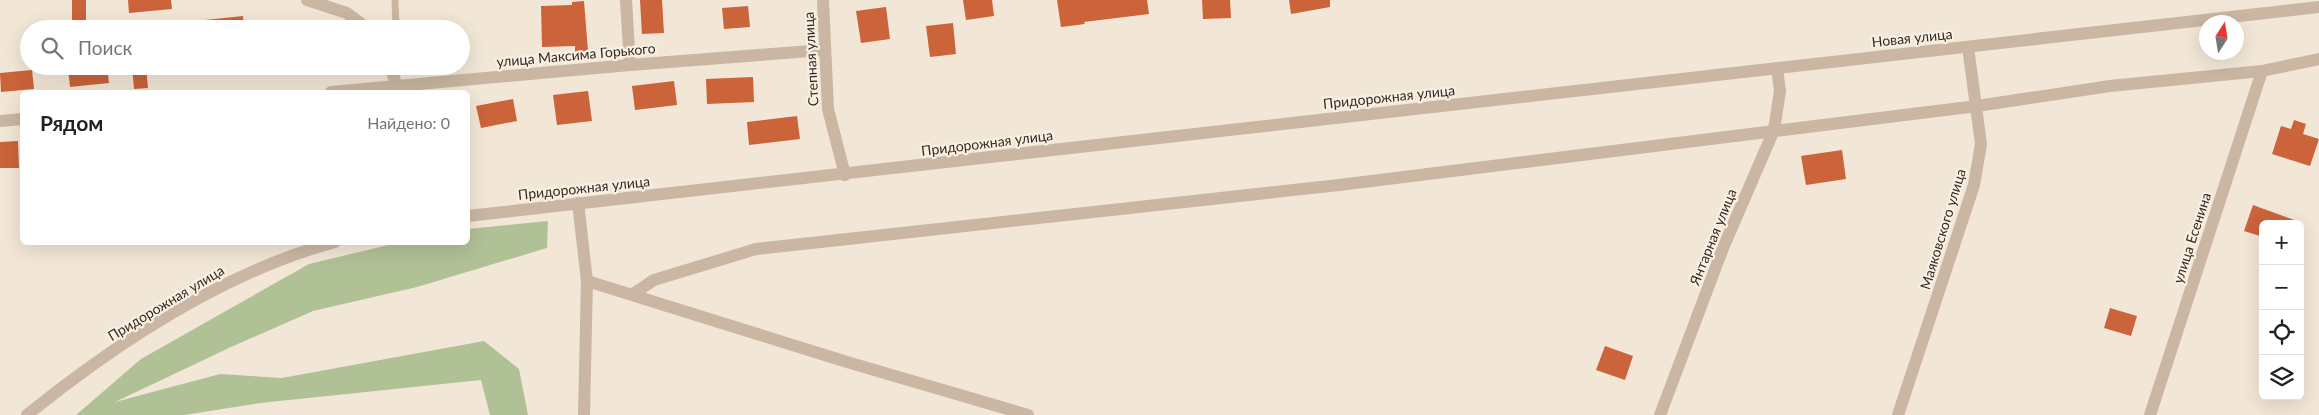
<!DOCTYPE html>
<html lang="ru">
<meta charset="utf-8">
<style>
:root{--surface:#fff;--page:#f6f6f6;--text:#222;--muted:#767676;--line:#e0e0e0}
body{margin:0;font-family:Lato,sans-serif;background:var(--page);color:var(--text)}
.controls{position:absolute;right:15px;bottom:15px;display:grid;overflow:hidden;border-radius:8px;box-shadow:0 5px 20px #0002}
.controls button{width:45px;height:45px;display:grid;place-items:center;padding:0;border:0;border-bottom:1px solid var(--line);background:var(--surface);color:var(--text);font:25px sans-serif}
.compass{position:absolute;left:2199px;top:15px;width:45px;height:45px;border-radius:50%;background:var(--surface);box-shadow:0 5px 20px #0002;rotate:12deg}
.list{margin:0;padding:0;list-style:none}
h2{display:flex;justify-content:space-between;align-items:center;height:65px;margin:0;padding:0 20px;font-size:21px}
h2 small{font-size:16px;font-weight:400;color:var(--muted)}
.icon{flex:none;width:28px;height:28px;fill:none;stroke:currentColor;stroke-width:2;stroke-linecap:round;stroke-linejoin:round}
.map{position:relative;flex:none;width:2319px;height:415px;overflow:hidden}
.search{position:absolute;background:var(--surface);box-shadow:0 5px 20px #0002;left:20px;top:20px;width:450px;height:55px;display:flex;align-items:center;gap:12px;box-sizing:border-box;padding:0 18px;border-radius:28px;color:var(--muted);font-size:19px}
.panel{position:absolute;background:var(--surface);box-shadow:0 5px 20px #0002;left:20px;top:90px;width:450px;height:155px;border-radius:8px}
.map>svg:first-child{display:block}
</style>
<div class="map">
<svg width="2319" height="415" viewBox="0 0 2319 415">
<rect width="100%" height="100%" fill="#f2e6d6"/>
<polygon fill="#b1c196" points="548,221 547,248 417,287 313,311 231,347 115,402 220,374 282,378 484,341 519,369 528,415 490,415 481,380 260,403 184,415 76,415 141,359 309,264 397,243 468,242 468,229"/>
<g fill="#cb633b">
<polygon points="72,0 86,0 86,20 72,21"/>
<polygon points="128,0 171,0 172,9 129,13"/>
<polygon points="640,0 662,0 664,33 642,34"/>
<polygon points="963,0 992,0 994,16 966,20"/>
<polygon points="1057,0 1147,0 1149,14 1084,22 1085,24 1061,27"/>
<polygon points="1202,0 1230,0 1231,18 1203,19"/>
<polygon points="1289,0 1330,0 1330,7 1291,14"/>
<polygon points="584,1 588,51 575,52 575,46 542,47 541,6 572,5 572,2"/>
<polygon points="748,6 750,27 724,29 722,8"/>
<polygon points="886,7 890,39 861,43 856,11"/>
<polygon points="243,16 244,29 205,29 205,20"/>
<polygon points="953,23 956,54 930,57 926,26"/>
<polygon points="86,66 107,66 109,83 70,87 68,68"/>
<polygon points="132,66 146,66 148,88 134,89"/>
<polygon points="32,70 34,89 1,92 0,73"/>
<polygon points="753,77 754,102 707,104 706,79"/>
<polygon points="674,81 677,105 635,110 632,86"/>
<polygon points="588,91 592,121 557,125 553,95"/>
<polygon points="513,99 517,121 481,128 476,106"/>
<polygon points="797,116 800,139 749,145 747,122"/>
<polygon points="2294,120 2306,124 2303,134 2319,139 2310,166 2272,154 2281,126 2291,129"/>
<polygon points="18,141 19,168 0,168 0,142"/>
<polygon points="1842,150 1846,179 1806,185 1801,156"/>
<polygon points="2253,205 2300,222 2300,224 2263,224 2263,237 2244,231"/>
<polygon points="2110,308 2137,316 2131,336 2104,328"/>
<polygon points="1605,346 1633,356 1625,380 1596,370"/>
</g>
<g fill="none" stroke-linecap="round" stroke-linejoin="round">
<polyline stroke="#cab6a2" stroke-width="7" points="395,0 396,29"/>
<g stroke="#cab6a2" stroke-width="12">
<polyline points="307,0 347,13 368,29"/>
<polyline points="626,0 630,65"/>
<polyline points="823,0 828,109 845,175"/>
<polyline points="390,66 397,87"/>
<polyline points="331,92 630,65 824,50"/>
<polyline points="0,121 22,119"/>
<polyline points="578,203 587,281 584,415"/>
<polyline points="587,281 847,362 1028,415"/>
<polyline points="633,294 654,280 756,249 1339,185 1977,106 2110,86 2262,71 2319,59"/>
<polyline points="1660,415 1723,248 1774,130 1780,91 1777,68"/>
<polyline points="1898,415 1974,185 1981,144 1968,47"/>
<polyline points="2150,415 2262,71"/>
</g>
<g stroke="#cab6a2" stroke-width="12">
<polyline points="468,216 2319,7"/>
<path d="M27 415C115 344 224 272 335 242"/>
</g>
</g>
<g text-anchor="middle" stroke-width="4.5" stroke-linejoin="round" paint-order="stroke">
<g font-size="14" fill="#342a25" stroke="#f9f0e2">
<text transform="translate(1912 38) rotate(-6)" y="5">Новая улица</text>
<text transform="translate(576 55) rotate(-5)" y="5">улица Максима Горького</text>
<text transform="translate(811 59) rotate(-93)" y="5">Степная улица</text>
<text transform="translate(1389 97) rotate(-6)" y="5">Придорожная улица</text>
<text transform="translate(987 143) rotate(-7)" y="5">Придорожная улица</text>
<text transform="translate(584 188) rotate(-6)" y="5">Придорожная улица</text>
<text transform="translate(1943 229) rotate(-73)" y="5">Маяковского улица</text>
<text transform="translate(1713 237) rotate(-68)" y="5">Янтарная улица</text>
<text transform="translate(2192 238) rotate(-72)" y="5">улица Есенина</text>
<text transform="translate(166 303) rotate(-31)" y="5">Придорожная улица</text>
</g>
</g>
</svg>
<div class="controls">
<button>+</button>
<button>−</button>
<button><svg class="icon" aria-label="locate" viewBox="0 0 24 24"><circle cx="12" cy="12" r="6"/><path d="M12 2v4M12 18v4M2 12h4M18 12h4"/></svg></button>
<button><svg class="icon" aria-label="layers" viewBox="0 0 24 24"><path d="M12 4l9 5-9 5-9-5zM3 14l9 5 9-5"/></svg></button>
</div>
<svg class="compass" viewBox="-18 -18 36 36"><path d="M0-13l5 13h-10z" fill="#e53935"/><path d="M0 13l5-13h-10z" fill="#767676"/></svg>
<div class="search"><svg class="icon" aria-label="search" viewBox="0 0 24 24"><circle cx="10" cy="10" r="6"/><path d="M15 15l6 6"/></svg>Поиск</div>
<section class="panel">
<h2>Рядом<small>Найдено: 0</small></h2>
<ul class="list">
</ul>
</section>
</div>
